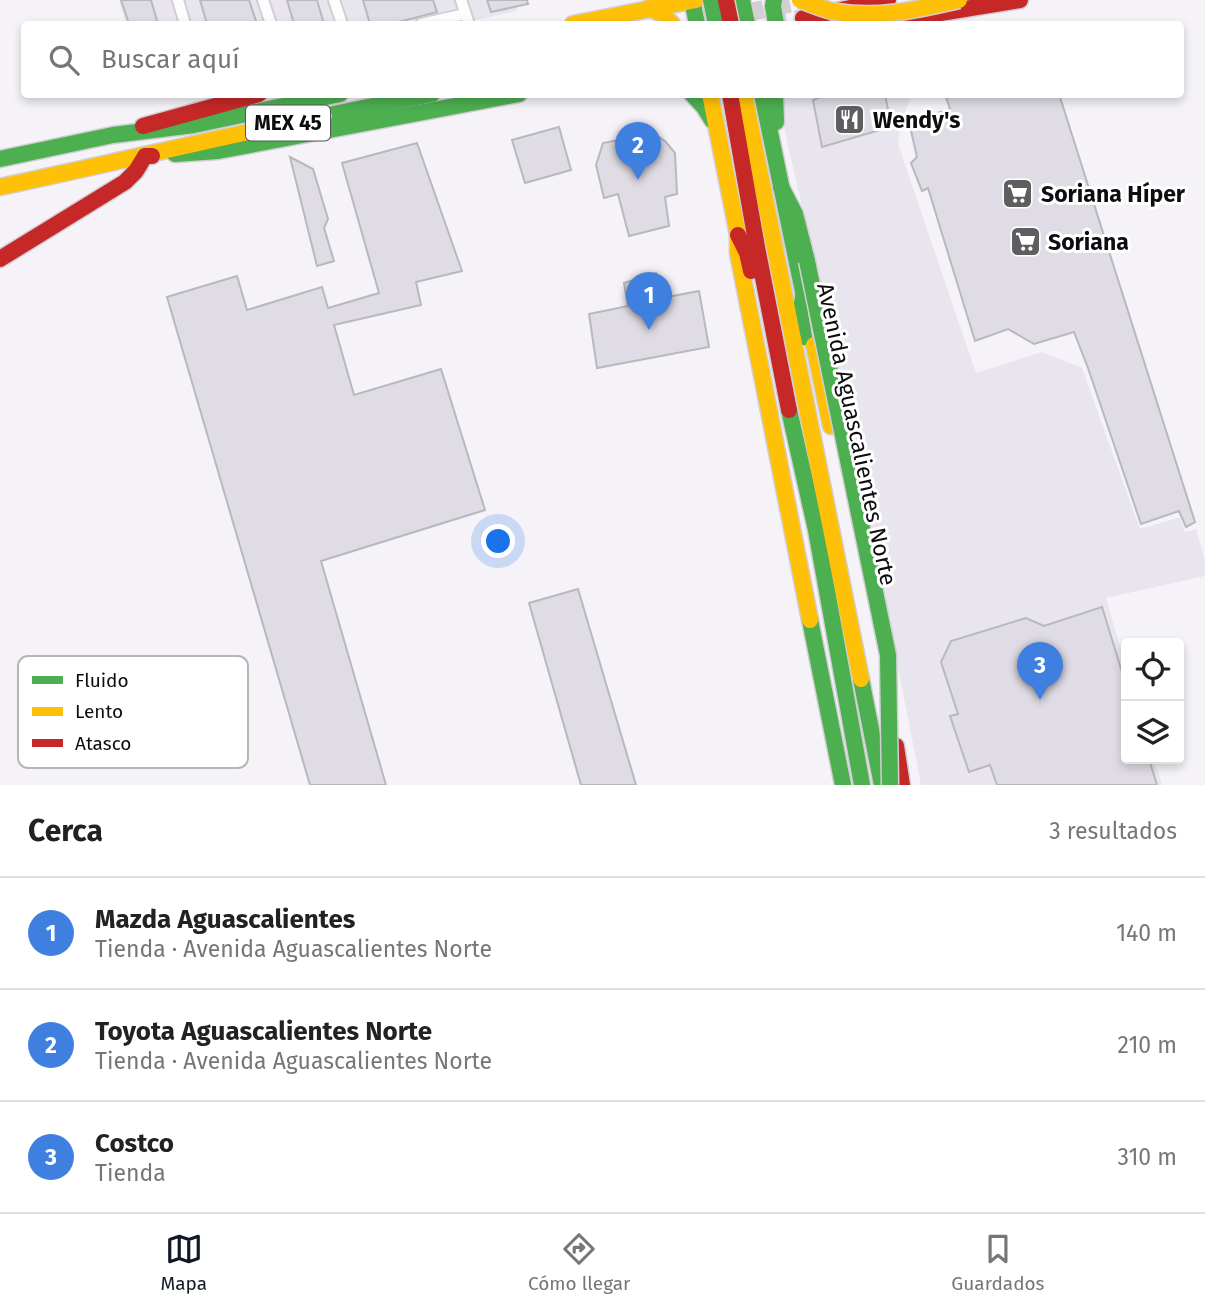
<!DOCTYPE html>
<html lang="es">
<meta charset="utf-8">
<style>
:root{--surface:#fff;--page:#f2f2f2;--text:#222;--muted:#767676;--line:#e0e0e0;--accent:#111827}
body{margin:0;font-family:"Fira Sans",sans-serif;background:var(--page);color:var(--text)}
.controls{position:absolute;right:21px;bottom:21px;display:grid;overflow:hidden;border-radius:7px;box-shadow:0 4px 10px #0003}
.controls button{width:63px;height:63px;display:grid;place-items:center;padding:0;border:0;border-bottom:2px solid var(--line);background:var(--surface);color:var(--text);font:35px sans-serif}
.you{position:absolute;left:499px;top:542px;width:24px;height:24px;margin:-18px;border:5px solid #fff;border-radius:50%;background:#1a73e8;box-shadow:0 0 0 10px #1a73e833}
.badge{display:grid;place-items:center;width:46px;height:46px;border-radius:50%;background:var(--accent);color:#fff;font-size:23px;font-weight:700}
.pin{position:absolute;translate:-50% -58px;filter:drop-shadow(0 2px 4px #0008)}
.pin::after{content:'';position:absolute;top:37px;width:24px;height:21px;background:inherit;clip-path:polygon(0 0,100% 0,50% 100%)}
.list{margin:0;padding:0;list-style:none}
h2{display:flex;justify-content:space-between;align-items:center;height:91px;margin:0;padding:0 28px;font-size:30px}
h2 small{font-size:23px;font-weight:400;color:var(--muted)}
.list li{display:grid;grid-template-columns:46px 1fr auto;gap:21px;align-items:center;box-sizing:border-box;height:112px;padding:0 28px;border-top:2px solid var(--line)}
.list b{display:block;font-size:26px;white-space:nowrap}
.list p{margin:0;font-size:23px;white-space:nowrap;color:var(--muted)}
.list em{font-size:23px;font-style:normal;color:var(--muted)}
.icon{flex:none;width:38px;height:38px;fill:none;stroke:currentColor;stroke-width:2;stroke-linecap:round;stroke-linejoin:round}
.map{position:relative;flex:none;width:1205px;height:785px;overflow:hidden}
.search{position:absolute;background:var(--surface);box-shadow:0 4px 10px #0003;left:21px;right:21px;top:21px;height:77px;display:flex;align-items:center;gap:18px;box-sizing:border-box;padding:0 24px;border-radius:7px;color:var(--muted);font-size:26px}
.sheet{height:427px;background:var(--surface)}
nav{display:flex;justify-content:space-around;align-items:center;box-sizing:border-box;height:98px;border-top:2px solid var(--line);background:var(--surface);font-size:19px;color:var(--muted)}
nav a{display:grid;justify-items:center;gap:4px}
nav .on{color:var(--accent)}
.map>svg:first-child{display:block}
</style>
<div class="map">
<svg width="1205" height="785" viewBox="0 0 1205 785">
<rect width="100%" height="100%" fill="#f5f3f8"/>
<g fill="#e9e5ee">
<polygon points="119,0 514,0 517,11 456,24 126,24"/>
<polygon points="782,95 912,95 901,122 898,144 976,373 1042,352 1082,368 1140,529 1180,517 1185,532 1196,529 1205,560 1205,576 1106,598 1126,667 1126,759 1154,759 1162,785 921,785 845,397 781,114"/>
</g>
<g fill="#e0dce5" stroke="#b9b8bb" stroke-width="2">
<polygon points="121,0 151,0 158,24 129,24"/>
<polygon points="200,0 249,0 257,24 207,24"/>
<polygon points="287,0 317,0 324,24 294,24"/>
<polygon points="363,0 433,0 437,12 391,24 370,24"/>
<polygon points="487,0 527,0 528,4 491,12"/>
<polygon points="828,94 885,94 888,110 880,130 822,147 813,100"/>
<polygon points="945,94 1059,94 1195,522 1186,527 1179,511 1141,524 1088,368 1074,332 1034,344 1008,329 975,341 928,188 922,191 911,163 917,157 909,122 950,109"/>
<polygon points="559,127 571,170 525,183 512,140"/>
<polygon points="653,133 665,141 675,153 677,194 665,197 669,226 629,236 618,194 604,198 596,165 603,143"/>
<polygon points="417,143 462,271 416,282 421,305 334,325 354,395 441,369 485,510 321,561 386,785 310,785 167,297 237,276 247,310 322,287 328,308 379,293 342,163"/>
<polygon points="290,157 313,169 328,219 324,228 334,261 317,266"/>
<polygon points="656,273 662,298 699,291 709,347 597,368 589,314 628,306 624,283"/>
<polygon points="578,589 636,785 581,785 529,603"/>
<polygon points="1102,607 1126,685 1126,759 1149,759 1157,785 997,785 990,765 969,772 950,716 958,714 941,662 951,641 1026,618 1044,626"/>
</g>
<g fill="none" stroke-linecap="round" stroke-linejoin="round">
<g stroke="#d2d0d5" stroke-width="18" stroke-dasharray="18 9" stroke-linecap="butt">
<polyline points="693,24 798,2"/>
<polyline points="769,24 803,18"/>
</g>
<defs>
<g id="street">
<polyline points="178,0 185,24"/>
<polyline points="263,0 271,24"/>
<polyline points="334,0 342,24"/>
<polyline points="461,0 469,24"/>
<polyline points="421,24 465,14"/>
</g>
<g id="fast">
<polyline points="692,0 697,24"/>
<polyline points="742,0 747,24"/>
<polyline points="774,0 773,6 776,24"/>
<polyline points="692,94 704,107 712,120"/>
<polyline points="762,94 806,306"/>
<polyline points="775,94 776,122"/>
<polyline points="324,116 432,94"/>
<polyline points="175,154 218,151 519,94"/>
<polyline points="0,159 113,135 194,125 340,94"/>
<polyline points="781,187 795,214 807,261"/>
<polyline points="804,293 800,313 804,337"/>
<polyline points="789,410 816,530 862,785"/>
<polyline points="810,620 843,785"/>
<polyline points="861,679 882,785"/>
</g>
<g id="slow">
<polyline points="649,8 663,14 672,24"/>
<polyline points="573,24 696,0"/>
<polyline points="710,94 738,235 738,253 810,620"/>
<polyline points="744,94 861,679"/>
<path d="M0 187C108 164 216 138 324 116"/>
<polyline points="814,345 831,426"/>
</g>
<g id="jam">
<polyline points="803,18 888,0"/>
<polyline points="873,24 1020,0"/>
<polyline points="730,94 757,247 789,410"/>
<polyline points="143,126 259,94"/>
<polyline points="738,235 747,253 751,271"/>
<polyline points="0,259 125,182 136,171 145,156 152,156"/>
<polyline points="896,746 902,785"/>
</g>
</defs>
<use href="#street" stroke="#d1cfd3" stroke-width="14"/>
<use href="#fast" stroke="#d1cfd3" stroke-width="19"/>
<use href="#slow" stroke="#d1cfd3" stroke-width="19"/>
<use href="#jam" stroke="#d1cfd3" stroke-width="19"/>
<use href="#street" stroke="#fefdfe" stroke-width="10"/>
<use href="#fast" stroke="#4caf50" stroke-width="16"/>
<use href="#slow" stroke="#ffc107" stroke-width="16"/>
<use href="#jam" stroke="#c62828" stroke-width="16"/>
<defs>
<g id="fast-bridge">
<polyline points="711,0 716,24"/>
<polyline points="807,261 888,655 890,785"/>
</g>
<path id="slow-bridge" d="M800 0C812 4 824 10 837 12 878 19 919 9 959 0"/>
<polyline id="jam-bridge" points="726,0 731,24"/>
</defs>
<use href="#fast-bridge" stroke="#d1cfd3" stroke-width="19" stroke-linecap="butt"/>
<use href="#slow-bridge" stroke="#d1cfd3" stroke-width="19" stroke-linecap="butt"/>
<use href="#jam-bridge" stroke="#d1cfd3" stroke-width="19" stroke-linecap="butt"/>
<use href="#fast-bridge" stroke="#4caf50" stroke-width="16"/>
<use href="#slow-bridge" stroke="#ffc107" stroke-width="16"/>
<use href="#jam-bridge" stroke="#c62828" stroke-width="16"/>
</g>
<defs>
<symbol id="restaurant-square" viewBox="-11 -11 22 22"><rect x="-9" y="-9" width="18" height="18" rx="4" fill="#5e5d60" stroke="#fff"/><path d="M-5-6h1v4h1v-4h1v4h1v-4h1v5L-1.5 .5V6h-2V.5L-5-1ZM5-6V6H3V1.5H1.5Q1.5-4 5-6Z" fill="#fff"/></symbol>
<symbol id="supermarket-square" viewBox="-11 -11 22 22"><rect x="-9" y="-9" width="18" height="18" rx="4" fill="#5e5d60" stroke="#fff"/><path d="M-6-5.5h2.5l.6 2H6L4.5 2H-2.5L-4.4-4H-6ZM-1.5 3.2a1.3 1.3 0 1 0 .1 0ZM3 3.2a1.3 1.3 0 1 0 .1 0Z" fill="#fff"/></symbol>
</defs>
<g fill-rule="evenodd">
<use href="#restaurant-square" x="832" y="102" width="35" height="35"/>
<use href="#supermarket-square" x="1000" y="176" width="35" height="35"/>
<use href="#supermarket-square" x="1008" y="224" width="35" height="35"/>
</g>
<g text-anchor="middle" stroke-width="6" stroke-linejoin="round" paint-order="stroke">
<rect fill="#fff" stroke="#565556" stroke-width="2" x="246" y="105.5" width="84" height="35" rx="5"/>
<g font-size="21" font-weight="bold" fill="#0d0c0e">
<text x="288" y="130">MEX 45</text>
</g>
<g font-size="23" font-weight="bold" fill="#0d0c0e" stroke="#fff" text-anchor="start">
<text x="873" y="128">Wendy's</text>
<text x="1041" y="202">Soriana Híper</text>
<text x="1048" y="250">Soriana</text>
</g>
<g font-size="23" fill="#0d0c0e" stroke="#fff">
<text transform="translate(857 434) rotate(78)" y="8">Avenida Aguascalientes Norte</text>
</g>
</g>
<rect x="18" y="656" width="230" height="112" rx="10" fill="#fff" stroke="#b6b6b7" stroke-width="2"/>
<rect x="32" y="676" width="31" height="8" fill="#4caf50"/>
<rect x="32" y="707" width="31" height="9" fill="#ffc107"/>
<rect x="32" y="739" width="31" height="8" fill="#c62828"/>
<g font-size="19" fill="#0d0c0e">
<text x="75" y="687">Fluido</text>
<text x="75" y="718">Lento</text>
<text x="75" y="750">Atasco</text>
</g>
</svg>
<div class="controls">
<button><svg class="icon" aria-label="locate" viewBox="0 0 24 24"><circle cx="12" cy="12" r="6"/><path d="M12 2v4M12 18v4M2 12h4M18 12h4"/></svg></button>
<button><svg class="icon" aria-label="layers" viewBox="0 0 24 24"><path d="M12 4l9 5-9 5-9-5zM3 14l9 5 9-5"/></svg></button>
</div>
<div class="you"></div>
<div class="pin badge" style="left:649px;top:330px;background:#3f7fe0">1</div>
<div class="pin badge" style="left:638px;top:180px;background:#3f7fe0">2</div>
<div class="pin badge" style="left:1040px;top:700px;background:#3f7fe0">3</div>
<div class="search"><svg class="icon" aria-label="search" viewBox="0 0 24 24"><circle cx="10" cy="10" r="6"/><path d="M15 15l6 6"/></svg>Buscar aquí</div>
</div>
<section class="sheet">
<h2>Cerca<small>3 resultados</small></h2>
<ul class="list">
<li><span class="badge" style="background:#3f7fe0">1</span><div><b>Mazda Aguascalientes</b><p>Tienda · Avenida Aguascalientes Norte</p></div><em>140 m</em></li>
<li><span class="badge" style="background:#3f7fe0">2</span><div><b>Toyota Aguascalientes Norte</b><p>Tienda · Avenida Aguascalientes Norte</p></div><em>210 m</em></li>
<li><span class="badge" style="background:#3f7fe0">3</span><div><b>Costco</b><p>Tienda</p></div><em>310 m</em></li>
</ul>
</section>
<nav>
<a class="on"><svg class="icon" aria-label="map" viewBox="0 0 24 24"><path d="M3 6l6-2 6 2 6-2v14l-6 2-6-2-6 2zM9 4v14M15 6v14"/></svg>Mapa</a>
<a><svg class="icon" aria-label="directions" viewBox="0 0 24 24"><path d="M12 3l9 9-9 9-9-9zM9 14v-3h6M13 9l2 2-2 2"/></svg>Cómo llegar</a>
<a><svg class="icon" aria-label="saved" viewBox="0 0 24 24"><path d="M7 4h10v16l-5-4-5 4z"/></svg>Guardados</a>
</nav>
